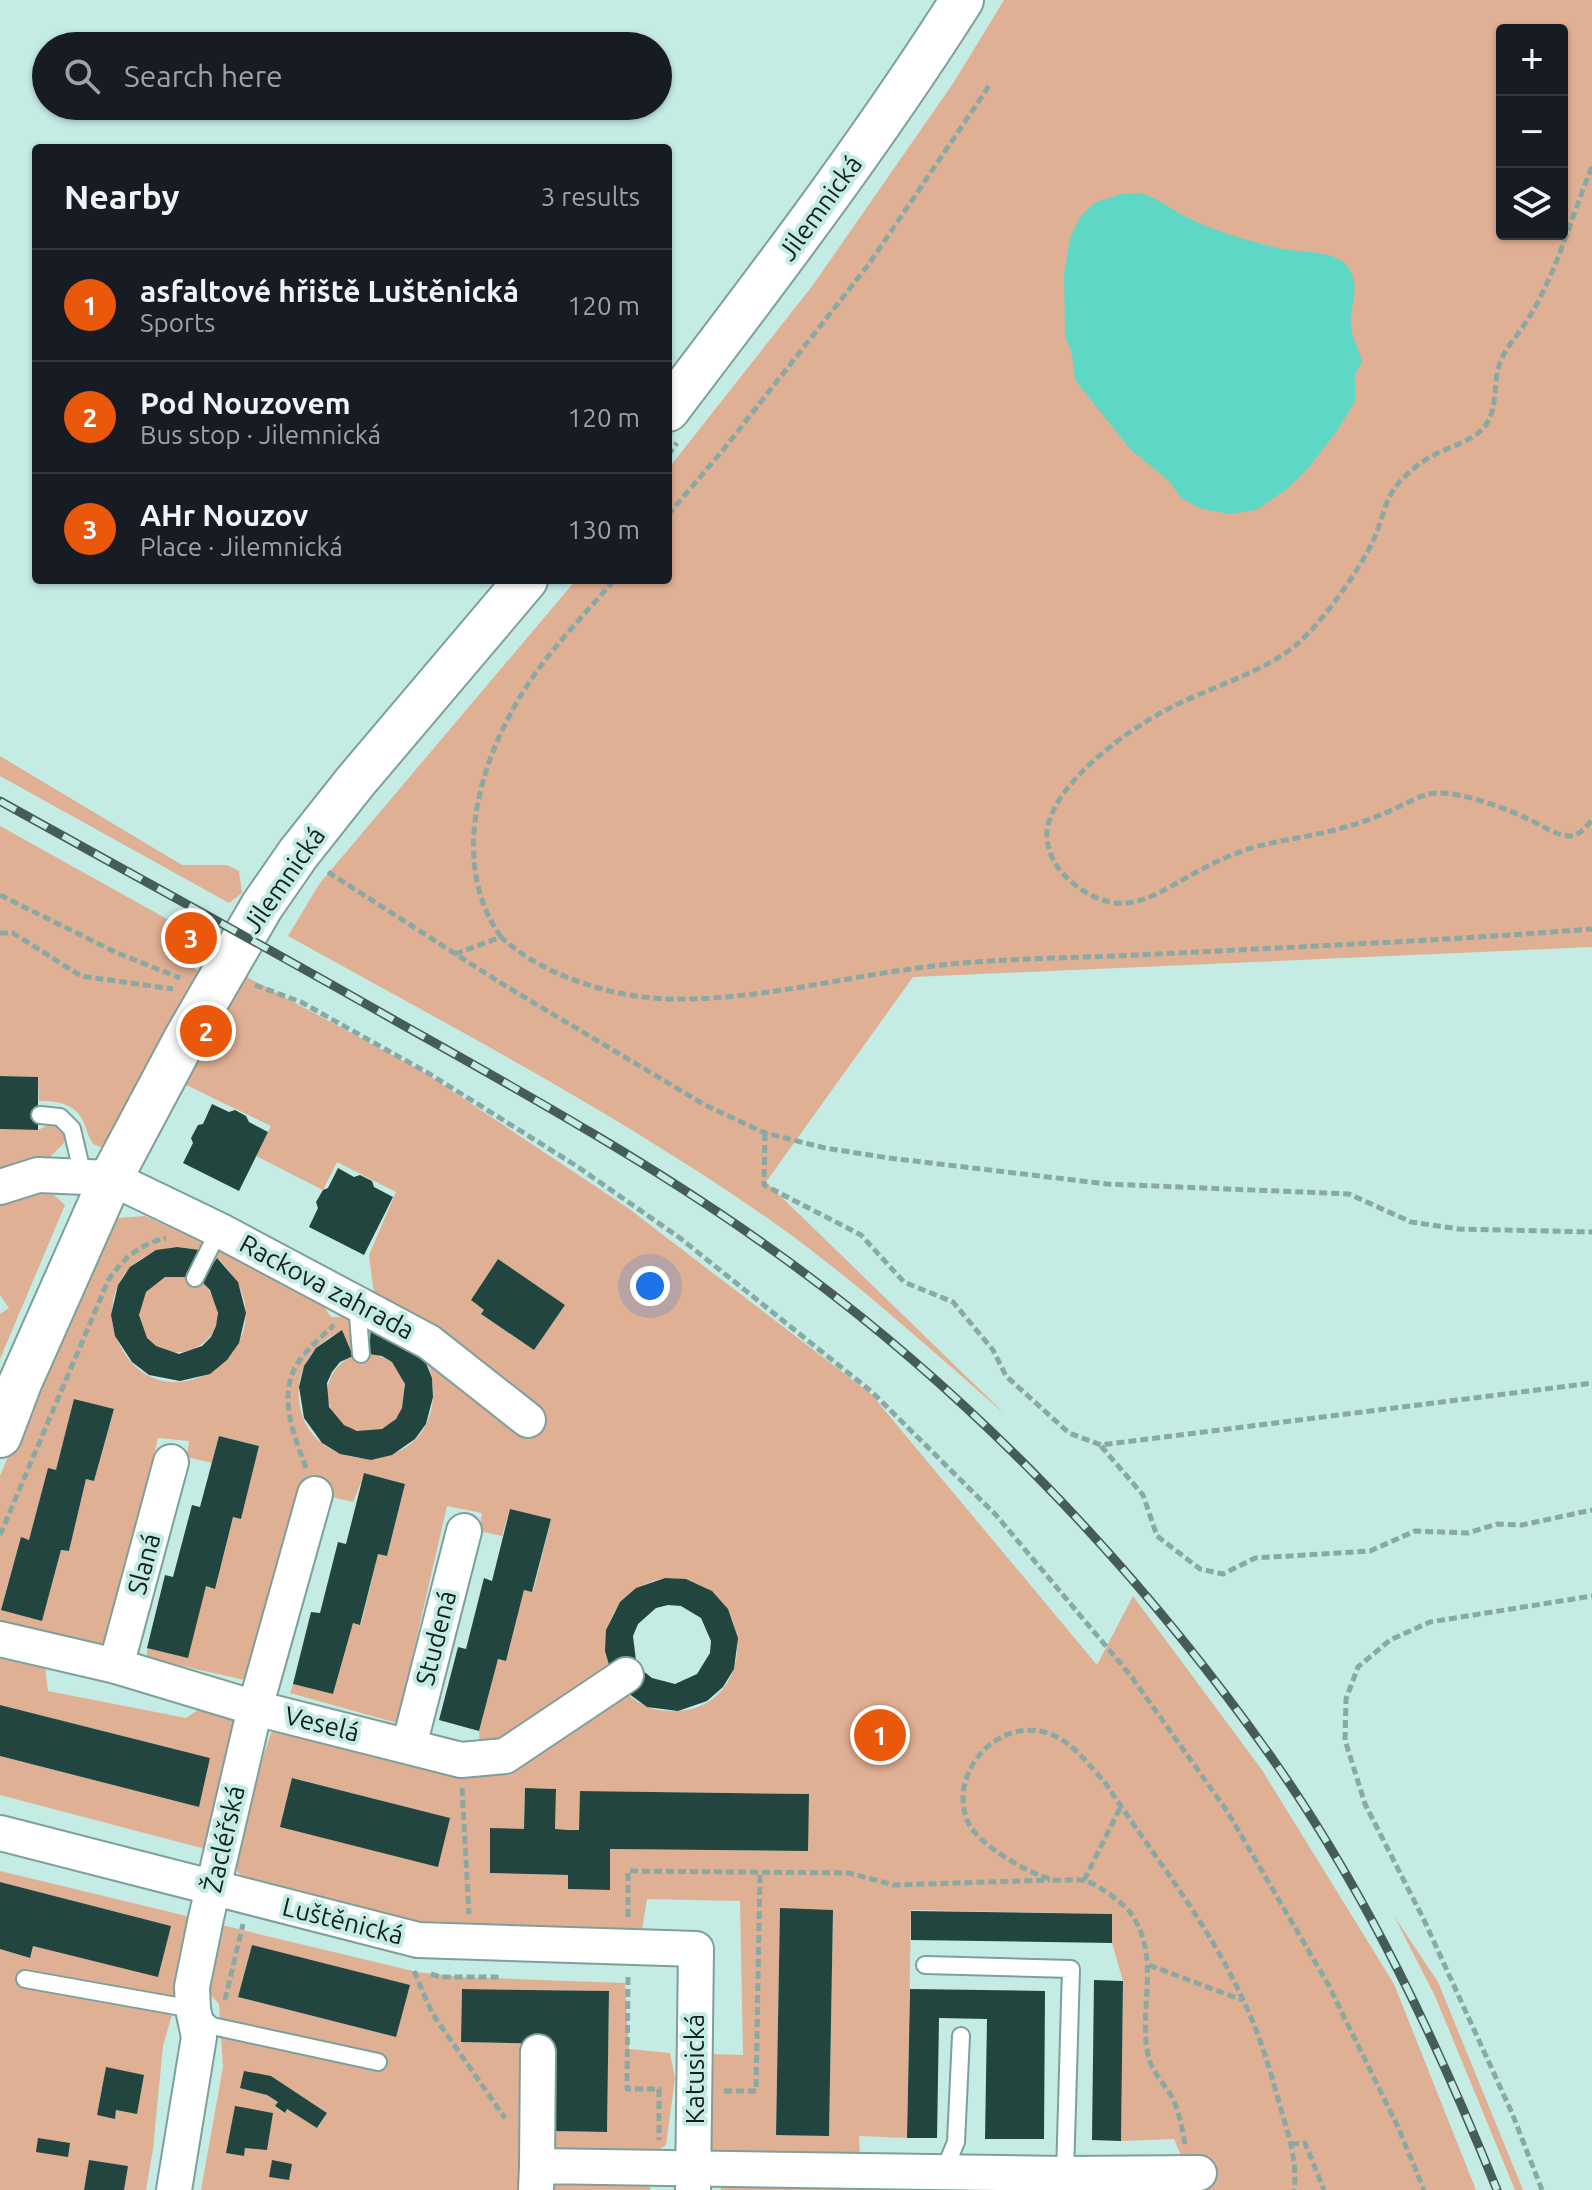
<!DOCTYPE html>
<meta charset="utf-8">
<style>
:root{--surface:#171b24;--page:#242831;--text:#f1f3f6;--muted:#9ea1a6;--line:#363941;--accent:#ea580c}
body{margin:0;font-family:Ubuntu,sans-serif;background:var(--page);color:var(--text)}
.controls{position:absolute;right:24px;top:24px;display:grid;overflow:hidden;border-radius:8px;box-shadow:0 2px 6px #0004}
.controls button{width:72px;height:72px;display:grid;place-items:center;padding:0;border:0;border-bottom:2px solid var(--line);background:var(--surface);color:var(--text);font:40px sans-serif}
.you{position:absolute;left:650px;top:1286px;width:28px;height:28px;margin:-20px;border:6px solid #fff;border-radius:50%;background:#1a73e8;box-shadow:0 0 0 12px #1a73e833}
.badge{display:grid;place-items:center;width:52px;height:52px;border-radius:50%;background:var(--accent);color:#fff;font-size:26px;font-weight:700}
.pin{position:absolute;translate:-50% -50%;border:4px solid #fff;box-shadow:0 2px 8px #0006}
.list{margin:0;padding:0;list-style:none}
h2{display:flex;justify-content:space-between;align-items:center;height:104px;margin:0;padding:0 32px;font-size:34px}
h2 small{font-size:26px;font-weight:400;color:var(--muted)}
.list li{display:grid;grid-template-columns:52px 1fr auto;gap:24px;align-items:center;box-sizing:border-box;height:112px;padding:0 32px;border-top:2px solid var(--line)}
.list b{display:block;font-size:30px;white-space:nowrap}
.list p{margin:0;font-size:26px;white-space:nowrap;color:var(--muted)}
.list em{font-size:26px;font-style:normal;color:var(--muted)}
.icon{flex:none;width:44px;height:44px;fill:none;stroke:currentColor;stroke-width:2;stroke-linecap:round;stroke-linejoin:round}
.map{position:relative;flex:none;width:1592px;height:2190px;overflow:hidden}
.search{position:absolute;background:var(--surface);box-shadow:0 2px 6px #0004;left:32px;top:32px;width:640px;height:88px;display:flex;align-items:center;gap:20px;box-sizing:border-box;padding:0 28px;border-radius:44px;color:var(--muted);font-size:30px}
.panel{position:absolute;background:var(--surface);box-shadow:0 2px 6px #0004;left:32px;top:144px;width:640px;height:440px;border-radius:8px}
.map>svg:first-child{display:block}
</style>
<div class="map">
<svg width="1592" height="2190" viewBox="0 0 1592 2190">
<rect width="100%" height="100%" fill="#c4ebe4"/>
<g fill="#e0b094" fill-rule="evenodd">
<path d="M1004 0H1592V947L913 977 766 1182 1006 1415C930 1349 855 1280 773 1222 619 1114 452 1027 288 936L320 883 576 580H668V469L813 285 954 82ZM1502 30H1562V234H1502Z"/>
<polygon points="0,756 182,865 227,865 239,871 242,893 229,903 0,776"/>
<path d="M0 826 185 929 164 952 209 977 110 1145 103 1148 93 1144C88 1137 87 1129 83 1121 75 1103 56 1101 39 1101L38 1077 0 1076Z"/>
<path d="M245 976 422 1071 628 1208 871 1394 1097 1665 1133 1596 1262 1770 1394 1984 1476 2190H721L720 2181 1186 2167 1174 2139 1121 2141 1123 1981 1112 1943V1914L911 1910 907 2138 859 2136 860 2157 711 2154V2054L743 2055 740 1901 647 1899 642 1930 623 1934 457 1931 248 1884 236 1870 256 1779 271 1733 289 1724 481 1768 479 1731 498 1659 506 1661 524 1590 533 1592 551 1520 510 1509 502 1536 479 1531 482 1513 447 1506 397 1723 290 1693 293 1684 333 1694 353 1623 361 1625 378 1554 387 1556 405 1484 365 1473 353 1502 302 1490 249 1681 147 1658V1648L206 1586 214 1589 233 1517 241 1519 259 1446 219 1436 212 1463 187 1457 189 1441 158 1438 105 1650 0 1622V1476L106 1219 145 1216 316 1295 331 1317 377 1318 369 1255 396 1192 337 1162 323 1190 256 1156 271 1126 182 1083ZM177 1247 200 1250C185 1262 157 1278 146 1292 140 1300 139 1312 140 1321 153 1386 258 1339 201 1281L217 1258C304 1337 170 1434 122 1349 111 1331 109 1310 116 1290 126 1263 150 1250 177 1247ZM498 1259 565 1305 534 1350 482 1315 484 1310 471 1300ZM371 1327C385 1335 414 1347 424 1359 432 1367 433 1383 433 1394 432 1485 291 1477 299 1386 302 1360 318 1341 342 1331L352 1356C304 1382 333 1445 381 1429 408 1420 413 1380 392 1362 385 1357 377 1355 369 1353ZM75 1399 114 1410 94 1481 86 1479 69 1551 61 1550 42 1621 1 1609 21 1538 29 1540 48 1469 56 1470ZM665 1578C762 1578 759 1715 670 1711 650 1711 635 1702 621 1688L642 1670 636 1661 611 1672C594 1627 620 1586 665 1578ZM293 1778 449 1818 281 1827ZM525 1788 556 1789 555 1829 579 1830 581 1791 808 1794V1851L610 1849 609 1890 568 1889V1875L490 1873V1829H524ZM780 1909 833 1910 829 2136 776 2134Z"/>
<polygon points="50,1124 58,1126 65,1136 64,1143 49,1158 16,1162 0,1168 0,1129 38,1130"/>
<polygon points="30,1192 54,1195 65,1205 0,1359 0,1314 9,1308 0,1295 0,1204"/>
<polygon points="0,1653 45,1666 48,1691 186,1718 210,1702 239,1712 213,1851 0,1795 0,1756 199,1807 210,1758 0,1705"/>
<path d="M0 1871 199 1919 163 2046 153 2149 146 2190H124L127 2166 89 2160 84 2190H0V1949L29 1958 33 1946 171 1926 0 1882ZM106 2068 144 2075 137 2113 116 2110 115 2118 97 2115Z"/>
<polygon points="1394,1916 1438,1982 1523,2190 1515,2190 1435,1996"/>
<path d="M217 1924 417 1972 461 1977 625 1983 629 2049 670 2053 675 2078 666 2145 650 2156V2190H201L223 2067 219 2004 202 1985ZM252 1945 396 2037 238 1997ZM462 1989 609 1991 607 2132 553 2131 554 2044 461 2042ZM271 2076 327 2113 318 2128 287 2109 284 2113 275 2107 278 2102 267 2095 241 2088ZM235 2107 273 2113 245 2148 244 2156 227 2153Z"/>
</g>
<path fill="#5ed7c5" d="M1141 193C1156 198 1166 205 1179 213 1209 230 1245 240 1278 248 1298 253 1335 249 1348 267 1362 286 1349 306 1351 327 1353 338 1359 350 1362 362L1355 374V401L1339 428 1307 470 1287 489 1256 510 1228 514 1199 508 1181 498 1169 481 1130 449 1075 380 1072 354 1065 336 1064 274 1070 238 1080 217 1094 203 1121 194Z"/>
<g fill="#22453f">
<polygon points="189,929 200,935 194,946 182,941"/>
<polygon points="0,1076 38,1077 38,1130 0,1129"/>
<polygon points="212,1104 229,1112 235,1110 246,1116 249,1122 268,1132 239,1191 183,1163 193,1143 191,1138 198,1125 203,1124"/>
<polygon points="338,1168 354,1177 360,1175 372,1181 374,1187 393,1197 364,1255 309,1227 318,1208 316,1202 323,1190 328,1188"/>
<polygon points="177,1247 200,1250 191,1277 165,1277 146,1292 139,1315 147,1338 156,1346 179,1354 202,1346 211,1337 216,1326 218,1313 210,1290 201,1281 217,1258 238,1282 246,1313 239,1343 227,1360 210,1374 180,1381 149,1375 132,1362 115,1336 111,1315 118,1285 130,1267 156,1250"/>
<polygon points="498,1259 565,1305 534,1350 481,1314 484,1310 471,1300"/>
<polygon points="371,1327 424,1358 432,1378 433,1397 426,1424 415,1439 392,1455 371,1460 340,1454 322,1443 304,1418 299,1387 304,1366 316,1348 342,1330 353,1356 340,1362 332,1372 327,1383 329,1407 344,1425 357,1431 382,1429 396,1419 402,1408 405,1384 392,1362 382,1356 369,1354"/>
<polygon points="74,1399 114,1409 94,1481 86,1479 69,1551 61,1550 42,1621 1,1610 21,1537 29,1540 48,1468 56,1470"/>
<polygon points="219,1436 259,1446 241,1519 233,1517 215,1589 206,1586 188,1658 147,1648 165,1575 173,1577 192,1505 200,1507"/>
<polygon points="364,1473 405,1484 387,1556 378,1554 360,1625 353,1623 333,1694 293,1684 311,1612 320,1613 338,1542 346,1544"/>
<polygon points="510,1509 551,1519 532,1592 524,1590 506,1661 498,1659 479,1731 439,1720 458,1647 466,1649 484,1578 492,1581"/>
<polygon points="665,1578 686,1579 712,1591 728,1609 738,1638 734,1669 723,1687 707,1701 678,1711 647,1707 621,1688 642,1670 652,1678 675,1684 697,1674 710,1653 711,1641 701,1618 681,1606 668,1605 656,1608 638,1624 633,1636 636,1661 611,1672 605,1651 606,1630 620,1602 636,1588"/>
<polygon points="0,1705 210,1758 199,1807 0,1756"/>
<polygon points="292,1778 450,1818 438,1867 280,1827"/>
<polygon points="525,1788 556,1789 555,1829 569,1830 579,1830 580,1791 809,1794 808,1851 610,1849 610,1890 568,1889 568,1875 490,1873 490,1828 524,1829"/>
<polygon points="0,1882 171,1926 158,1977 33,1946 30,1958 0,1949"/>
<polygon points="780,1908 833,1910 829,2136 776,2135"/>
<polygon points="911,1911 1112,1914 1112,1943 911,1940"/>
<polygon points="252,1945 410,1985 396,2037 238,1997"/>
<polygon points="1094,1980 1123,1981 1121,2141 1092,2140"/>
<polygon points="462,1989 609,1991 607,2132 553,2131 554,2044 461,2042"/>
<polygon points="910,1989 1045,1991 1044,2139 985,2139 987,2019 939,2018 937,2138 907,2138"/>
<polygon points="106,2067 144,2075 137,2114 116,2110 115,2119 97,2115"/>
<polygon points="244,2071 271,2076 327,2113 317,2128 287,2109 285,2113 275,2106 278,2102 267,2095 240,2088"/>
<polygon points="235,2106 273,2113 267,2150 245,2148 244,2156 226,2153"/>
<polygon points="38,2138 70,2143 68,2157 36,2152"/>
<polygon points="89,2160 128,2166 124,2190 84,2190"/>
<polygon points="272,2160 292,2164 289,2180 269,2177"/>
</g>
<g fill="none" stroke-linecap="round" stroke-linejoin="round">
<defs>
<g id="service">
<polyline points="40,1115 60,1117 72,1129 83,1176"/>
<polyline points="195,1278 219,1230"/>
<polyline points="357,1303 361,1354"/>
<polyline points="925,1965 1071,1969 1065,2174"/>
<polyline points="25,1979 193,2009 212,2026 378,2062"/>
<polyline points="943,2173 956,2142 961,2036"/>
</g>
<g id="minor">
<polyline points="0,1187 38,1175 111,1178 219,1230 429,1342 528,1420"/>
<polyline points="0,1639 116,1666 255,1708 461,1760 505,1756 626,1675"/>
<polyline points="116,1666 171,1462"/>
<polyline points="409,1746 464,1531"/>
<polyline points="0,1833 418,1940 696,1949 693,2190"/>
<polyline points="537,2166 538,2052"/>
<polyline points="174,2190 199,2037 193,2009 192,1987 206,1918 255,1708 315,1494"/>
<polyline points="536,2190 537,2166 1065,2174 1199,2173"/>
</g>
<g id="tertiary">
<path d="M668 410C770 276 872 142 962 0"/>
<polyline points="0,1436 20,1383 111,1178 185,1039 262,906 298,854 355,782 526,580"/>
</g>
</defs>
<use href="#service" stroke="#7ca09a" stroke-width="20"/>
<use href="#minor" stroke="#7ca09a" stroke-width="38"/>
<use href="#tertiary" stroke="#7ca09a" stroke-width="46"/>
<g stroke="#8aa9a4" stroke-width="5" stroke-dasharray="8 4" stroke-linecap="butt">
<path d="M1592 167C1576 205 1565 244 1548 281 1541 297 1532 314 1522 328 1515 338 1506 348 1501 360 1492 380 1499 408 1485 426 1473 442 1449 446 1432 456 1419 463 1406 474 1397 485 1384 501 1382 523 1373 541 1359 571 1321 624 1296 645 1263 673 1205 689 1166 710 1127 730 1042 791 1047 840 1050 859 1059 872 1074 884 1126 925 1158 891 1206 867 1219 860 1234 854 1248 849 1280 839 1313 837 1345 827 1368 821 1388 812 1409 802 1418 797 1428 793 1438 793 1461 792 1505 808 1526 818 1539 823 1554 835 1568 836 1579 836 1586 828 1592 819"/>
<polyline points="668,455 677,443"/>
<polyline points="668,515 723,450 869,264 989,86"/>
<polyline points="328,872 504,985 705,1105 765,1133 825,1148 889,1158 1107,1184 1349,1194 1411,1222 1459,1229 1592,1232"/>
<polyline points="0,895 115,952 180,978"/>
<polyline points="0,933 13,933 81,976 173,989"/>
<path d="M501 937C445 858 484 746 535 674 558 641 588 611 614 580"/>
<path d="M455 954 501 937C543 976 612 997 668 999 764 1001 856 973 951 964 1013 958 1076 958 1138 955 1290 947 1441 941 1592 929"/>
<polyline points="255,985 301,1002 428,1073 575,1165 680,1238 872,1392 996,1515 1131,1676 1227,1811 1328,1984 1398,2127 1424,2190"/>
<polyline points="765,1133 764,1185 861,1235 904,1282 953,1302 993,1350 1006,1376 1069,1433 1101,1445 1592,1383"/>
<polyline points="1101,1446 1143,1495 1157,1536 1200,1569 1223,1574 1255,1558 1370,1551 1415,1531 1468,1533 1497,1524 1522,1525 1592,1510"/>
<path d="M306 1468C293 1432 275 1391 302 1357 311 1346 323 1335 334 1325"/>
<path d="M0 1535 108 1281C122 1259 140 1244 166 1238"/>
<polyline points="462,1788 469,1914"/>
<polyline points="1084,1880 1121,1806"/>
<polyline points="628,1917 628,1871 849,1873 894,1885 1050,1880"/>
<polyline points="1149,1965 1242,2000"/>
<polyline points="414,1971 432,2013 505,2118"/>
<polyline points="431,1974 441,1977 501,1977"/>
<polyline points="628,1977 627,2089 659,2089 659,2140"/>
<polyline points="225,2000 243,1924"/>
<polyline points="724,2091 756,2091 760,1872"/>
<path d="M1185 2144C1182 2128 1179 2111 1172 2097 1164 2083 1151 2071 1148 2055 1138 2007 1162 1956 1130 1912 1122 1902 1093 1880 1080 1880 1070 1879 1059 1882 1050 1879 1026 1872 976 1844 967 1820 948 1770 1001 1713 1053 1735 1074 1744 1091 1767 1106 1784 1153 1855 1209 1924 1244 2002 1260 2035 1270 2070 1280 2106 1288 2133 1298 2162 1294 2190"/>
<polyline points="1291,2144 1305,2143 1324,2190"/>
<polyline points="1542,2190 1512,2113 1424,1920 1365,1804 1345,1740 1346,1699 1358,1667 1390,1640 1430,1622 1592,1596"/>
</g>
<use href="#service" stroke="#fff" stroke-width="16"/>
<use href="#minor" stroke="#fff" stroke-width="34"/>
<use href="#tertiary" stroke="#fff" stroke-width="42"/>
<defs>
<path id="rail" d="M0 801C129 873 259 943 387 1016 513 1087 639 1156 757 1239 958 1379 1133 1561 1274 1761 1366 1892 1437 2042 1497 2190"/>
</defs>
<use href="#rail" stroke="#465c58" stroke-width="9"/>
<use href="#rail" stroke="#c4ebe4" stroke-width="6" stroke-dasharray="18" stroke-linecap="butt"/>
</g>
<g text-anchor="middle" stroke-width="8" stroke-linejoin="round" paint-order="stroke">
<g font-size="26" fill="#12211e" stroke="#c4ebe4">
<text transform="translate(820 208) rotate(-54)" y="9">Jilemnická</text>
<text transform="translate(284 880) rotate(-55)" y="9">Jilemnická</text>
<text transform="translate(327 1287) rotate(28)" y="9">Rackova zahrada</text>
<text transform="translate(144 1564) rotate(-75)" y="9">Slaná</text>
<text transform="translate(436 1638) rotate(-76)" y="9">Studená</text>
<text transform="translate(322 1724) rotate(14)" y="9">Veselá</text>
<text transform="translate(224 1839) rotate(-77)" y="9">Žacléřská</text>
<text transform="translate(343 1921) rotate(14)" y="9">Luštěnická</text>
<text transform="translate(695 2069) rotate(-90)" y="9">Katusická</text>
</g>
</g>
</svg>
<div class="controls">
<button>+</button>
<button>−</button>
<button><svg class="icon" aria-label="layers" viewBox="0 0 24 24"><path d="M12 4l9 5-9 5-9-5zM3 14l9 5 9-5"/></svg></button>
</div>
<div class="you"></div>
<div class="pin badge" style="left:880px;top:1735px">1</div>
<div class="pin badge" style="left:206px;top:1031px">2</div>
<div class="pin badge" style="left:191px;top:938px">3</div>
<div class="search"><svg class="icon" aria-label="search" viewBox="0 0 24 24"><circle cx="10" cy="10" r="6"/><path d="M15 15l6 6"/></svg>Search here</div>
<section class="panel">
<h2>Nearby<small>3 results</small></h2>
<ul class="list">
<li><span class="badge">1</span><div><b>asfaltové hřiště Luštěnická</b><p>Sports</p></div><em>120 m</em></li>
<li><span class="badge">2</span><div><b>Pod Nouzovem</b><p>Bus stop · Jilemnická</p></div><em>120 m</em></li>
<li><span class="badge">3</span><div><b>AHr Nouzov</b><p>Place · Jilemnická</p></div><em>130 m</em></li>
</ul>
</section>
</div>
